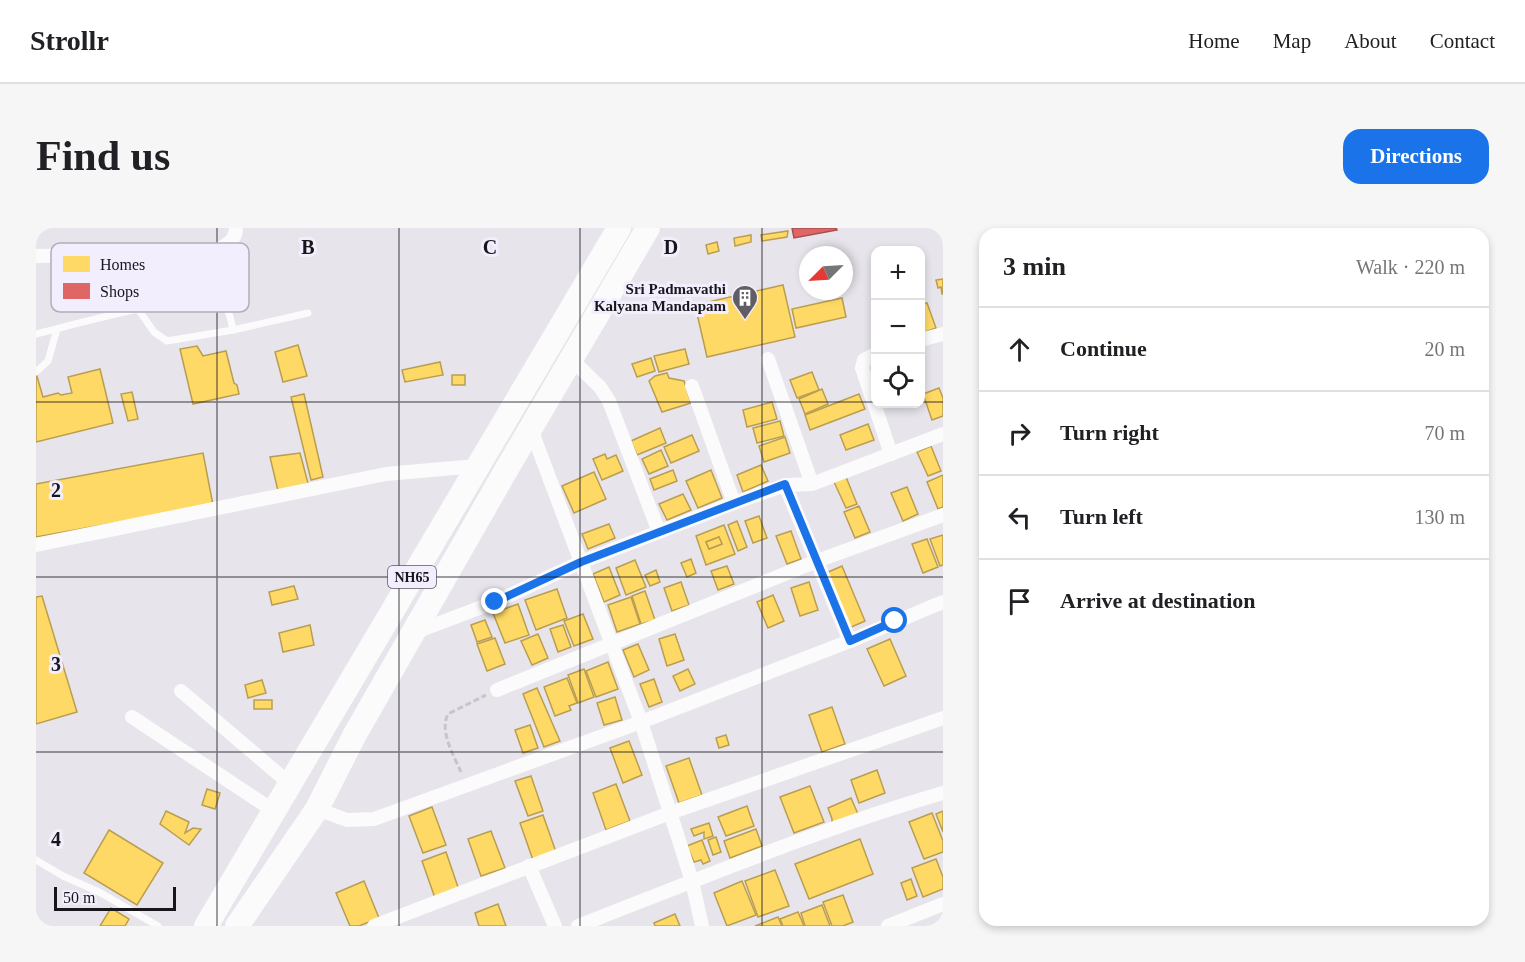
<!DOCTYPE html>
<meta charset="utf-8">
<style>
:root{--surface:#fff;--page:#f6f6f6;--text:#202124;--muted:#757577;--line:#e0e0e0;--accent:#1a73e8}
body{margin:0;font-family:"Times New Roman",serif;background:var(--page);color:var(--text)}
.controls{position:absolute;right:18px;top:18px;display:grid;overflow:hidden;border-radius:12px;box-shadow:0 3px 9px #0003}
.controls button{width:54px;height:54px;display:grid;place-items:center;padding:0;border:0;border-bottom:2px solid var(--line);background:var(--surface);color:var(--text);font:30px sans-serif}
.compass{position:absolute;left:763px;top:18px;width:54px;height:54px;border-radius:50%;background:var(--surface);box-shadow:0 3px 9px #0003;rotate:246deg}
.scale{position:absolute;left:18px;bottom:15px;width:122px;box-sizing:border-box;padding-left:6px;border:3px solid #18161b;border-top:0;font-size:16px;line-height:21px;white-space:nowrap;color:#18161b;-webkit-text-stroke:4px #f3eefe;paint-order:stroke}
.stop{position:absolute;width:18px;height:18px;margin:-14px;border:4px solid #1a73e8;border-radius:50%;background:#fff}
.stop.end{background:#1a73e8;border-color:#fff;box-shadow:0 2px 6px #0008}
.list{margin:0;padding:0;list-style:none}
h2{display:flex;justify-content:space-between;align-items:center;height:78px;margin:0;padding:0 24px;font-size:26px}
h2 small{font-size:20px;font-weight:400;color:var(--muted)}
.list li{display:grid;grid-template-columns:39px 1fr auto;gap:18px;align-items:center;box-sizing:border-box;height:84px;padding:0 24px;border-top:2px solid var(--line)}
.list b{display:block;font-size:22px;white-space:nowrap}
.list em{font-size:20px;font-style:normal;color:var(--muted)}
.icon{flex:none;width:33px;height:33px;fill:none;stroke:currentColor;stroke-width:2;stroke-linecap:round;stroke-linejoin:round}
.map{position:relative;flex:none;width:907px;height:698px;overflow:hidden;border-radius:18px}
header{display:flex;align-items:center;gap:36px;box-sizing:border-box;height:84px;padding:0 30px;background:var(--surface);border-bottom:2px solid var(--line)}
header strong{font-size:28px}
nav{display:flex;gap:33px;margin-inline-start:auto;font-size:21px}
.intro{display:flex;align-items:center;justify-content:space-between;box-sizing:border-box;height:144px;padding:0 36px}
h1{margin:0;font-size:42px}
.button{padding:15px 27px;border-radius:18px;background:var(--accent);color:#fff;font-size:21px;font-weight:700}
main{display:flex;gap:36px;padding:0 36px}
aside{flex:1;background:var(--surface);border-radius:18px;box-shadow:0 3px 9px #0003}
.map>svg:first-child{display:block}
</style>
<header>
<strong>Strollr</strong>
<nav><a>Home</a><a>Map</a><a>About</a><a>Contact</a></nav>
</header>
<div class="intro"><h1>Find us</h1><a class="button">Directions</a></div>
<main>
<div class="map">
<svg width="907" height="698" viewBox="0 0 907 698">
<rect width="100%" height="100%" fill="#e7e4ec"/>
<g fill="#ffd966" stroke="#ba9e50" stroke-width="1.5" fill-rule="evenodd">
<polygon points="752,3 751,9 726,13 725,7"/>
<polygon points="715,7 715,14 699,18 698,10"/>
<polygon points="681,14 683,23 672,26 670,17"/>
<polygon points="907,51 907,66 906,66 905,59 902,60 900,52"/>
<polygon points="747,57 759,109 671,129 659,77"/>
<polygon points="806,70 810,89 760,100 756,81"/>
<polygon points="891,75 900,100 884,106 884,77"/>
<polygon points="262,117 271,148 247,154 239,124"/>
<polygon points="161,118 167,128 190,123 198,155 201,157 203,166 157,176 144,121"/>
<polygon points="649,121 653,136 623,144 618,128"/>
<polygon points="615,130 619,143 601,149 596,136"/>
<polygon points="404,134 407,147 369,154 366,142"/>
<polygon points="64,141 77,195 0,214 0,145 7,169 22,165 25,167 36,165 32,149"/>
<polygon points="776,144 783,162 761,170 754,152"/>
<polygon points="631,145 633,150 648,153 655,175 626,184 613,153 619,148"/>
<rect x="416" y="147" width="13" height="10"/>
<polygon points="903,160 907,170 907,188 896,192 887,166"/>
<polygon points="786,161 792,176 769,186 763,171"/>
<polygon points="96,164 102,191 92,193 85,166"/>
<polygon points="268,166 287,249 275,252 255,169"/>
<polygon points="823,166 829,181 774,202 769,187"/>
<polygon points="736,174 741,191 711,199 707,182"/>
<polygon points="744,193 748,208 721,215 717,200"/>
<polygon points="832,196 838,212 810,222 804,207"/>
<polygon points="624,200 630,215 601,227 595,213"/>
<polygon points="656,207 663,223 635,235 628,219"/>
<polygon points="749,209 754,225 728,234 723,218"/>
<polygon points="895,218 905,243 892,248 881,224"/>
<polygon points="625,222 632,238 613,246 606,231"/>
<polygon points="167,225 177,277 0,309 0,256"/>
<polygon points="264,225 273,259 242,263 234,229"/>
<polygon points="569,226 571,231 580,227 587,243 566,252 557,231"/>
<polygon points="725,237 732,253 707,264 701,247"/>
<polygon points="637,242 641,253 618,262 614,251"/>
<polygon points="675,242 686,270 662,280 650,253"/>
<polygon points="558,244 570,271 538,285 526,258"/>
<polygon points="907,247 907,279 902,281 891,254"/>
<polygon points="810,249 821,276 810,280 798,254"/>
<polygon points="871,259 882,286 867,293 855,265"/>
<polygon points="647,266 655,282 631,292 623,276"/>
<polygon points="823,278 834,304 819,310 808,284"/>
<polygon points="723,288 731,310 717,315 709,293"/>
<polygon points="701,293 711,319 702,323 692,297"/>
<polygon points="573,296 579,310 552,321 546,306"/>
<path d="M688 297 699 326 670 337 660 308ZM683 309 686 316 673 321 670 314Z"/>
<polygon points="755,303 765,331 751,336 740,308"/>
<polygon points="907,307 907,337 904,338 894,311"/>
<polygon points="683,309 686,316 673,321 670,314"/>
<polygon points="891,311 902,339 887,345 876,316"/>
<polygon points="655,331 660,345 651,349 645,335"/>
<polygon points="599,332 610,359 590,367 580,340"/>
<polygon points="691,338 698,356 682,362 675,343"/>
<polygon points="806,338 829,393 813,400 790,345"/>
<polygon points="573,339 584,367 568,374 557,346"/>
<polygon points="620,342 624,354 614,358 609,347"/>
<polygon points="645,354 653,377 636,383 628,360"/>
<polygon points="773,354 782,382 764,388 755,360"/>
<polygon points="258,358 262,371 236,377 233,364"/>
<polygon points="521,361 531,390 500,402 489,372"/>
<polygon points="609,363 619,392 605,396 596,368"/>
<polygon points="737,367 748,393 732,400 721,374"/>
<polygon points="6,368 41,484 0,496 0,369"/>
<polygon points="595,369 604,396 581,404 572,377"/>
<polygon points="482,376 493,407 469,415 457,385"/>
<polygon points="547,386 557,411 538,418 528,393"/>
<polygon points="449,392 456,409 441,414 435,397"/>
<polygon points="274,397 278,417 247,424 243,405"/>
<polygon points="527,397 535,419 522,424 514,401"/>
<polygon points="502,406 512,430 496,437 485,413"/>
<polygon points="639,406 648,432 631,438 623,411"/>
<polygon points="459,410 469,436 451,443 441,416"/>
<polygon points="854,411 870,448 848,458 831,421"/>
<polygon points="602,416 613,442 598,449 587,422"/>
<polygon points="572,434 582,461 560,469 550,443"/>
<polygon points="548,441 558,469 542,475 532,447"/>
<polygon points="652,441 659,456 644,463 637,448"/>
<polygon points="531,450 541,475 533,478 535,482 519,488 508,459"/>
<polygon points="618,451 626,474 613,479 604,456"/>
<polygon points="226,452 230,465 212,470 209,457"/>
<polygon points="501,460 524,513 508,519 487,466"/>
<polygon points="579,469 586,492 568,497 561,475"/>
<rect x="218" y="472" width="18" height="9"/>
<polygon points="796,479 809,516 786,524 773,487"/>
<polygon points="494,497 502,520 487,525 479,502"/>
<polygon points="690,507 693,517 683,520 680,510"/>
<polygon points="593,513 606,547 587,555 574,520"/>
<polygon points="653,530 666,567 643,575 630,538"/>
<polygon points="841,542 849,565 823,575 815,552"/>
<polygon points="495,548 507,583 492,588 479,553"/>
<polygon points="580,556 594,593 570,602 557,565"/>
<polygon points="774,558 788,594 758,605 744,569"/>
<polygon points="171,561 184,565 179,581 166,577"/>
<polygon points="815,570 822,586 796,597 796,591 792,580"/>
<polygon points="711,578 718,598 690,608 682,589"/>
<polygon points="396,579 410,617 387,625 373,588"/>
<polygon points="130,583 153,594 149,605 157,600 165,601 153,617 124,596"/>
<polygon points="907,583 907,604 900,586"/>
<polygon points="896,585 907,613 907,624 888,631 873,594"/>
<polygon points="507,587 520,624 497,632 484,595"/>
<polygon points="673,595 677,608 668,611 668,604 658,608 655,601"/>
<polygon points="720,601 726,618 694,630 688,613"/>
<polygon points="73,602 127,635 101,677 48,645"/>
<polygon points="455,603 469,640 445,648 432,611"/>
<polygon points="680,609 685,624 677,627 672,612"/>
<polygon points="824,611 837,646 773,671 759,636"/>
<polygon points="666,612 674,633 667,636 665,632 658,634 651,618"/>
<polygon points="410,624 423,662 399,670 386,633"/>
<polygon points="900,631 907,649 907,661 887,669 876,640"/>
<polygon points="739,642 753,678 722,689 709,653"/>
<polygon points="875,651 881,668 871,672 865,655"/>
<polygon points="328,653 343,690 323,698 314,698 300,665"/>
<polygon points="706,653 720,687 691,698 678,665"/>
<polygon points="807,667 817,694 807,698 796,698 787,674"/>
<polygon points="462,676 470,698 443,698 439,685"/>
<polygon points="786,677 794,698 769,698 765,685"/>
<polygon points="75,680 93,691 89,698 64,698"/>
<polygon points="762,684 768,698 747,698 744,691"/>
<polygon points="639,686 644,698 619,698 618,695"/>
<polygon points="742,689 746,698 719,698"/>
</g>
<polygon fill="#e06666" stroke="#a44e50" stroke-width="1.5" points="756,0 800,0 801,2 758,10"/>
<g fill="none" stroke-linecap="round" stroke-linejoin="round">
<path stroke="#c6c5c7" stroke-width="3" stroke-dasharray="6 3" stroke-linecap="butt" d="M425 544C418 528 403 503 412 486L450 467"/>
<g stroke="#fbfbfc" stroke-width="7">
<polyline points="102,81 118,104 131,113 197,102 272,85"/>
<path d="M0 106C29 99 165 61 185 73 193 78 195 93 197 102"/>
<polyline points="0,144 12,133 21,101"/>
<polyline points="0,632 27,648 65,665 122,698"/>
</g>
<g stroke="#fbfbfc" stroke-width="14">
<path d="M0 28 167 25C181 22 200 17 200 0"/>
<polyline points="884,112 907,106"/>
<polyline points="840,126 828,132 826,140 855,226"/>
<polyline points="535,131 564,159 573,173 623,304"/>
<polyline points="732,131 776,256"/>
<polyline points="656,158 698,275"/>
<polyline points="495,201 605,494 656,653 666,698"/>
<polyline points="749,257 814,413"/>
<polyline points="0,317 350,246 440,238"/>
<polyline points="377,405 459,374 545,334 698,275 749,257 776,256 907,206"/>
<polyline points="461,462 781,333 907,287"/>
<polyline points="145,463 254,556"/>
<polyline points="96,489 238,583"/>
<polyline points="281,581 311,592 338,591 605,494 814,413 907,374"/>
<polyline points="493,638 519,698"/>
<polyline points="338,698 634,585 907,490"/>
<path d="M542 698C663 651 783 601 907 565"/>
<polyline points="852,698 907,676"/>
</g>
<g stroke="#fbfbfc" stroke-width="24">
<polyline points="170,698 583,0"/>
<polyline points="201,698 281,581 318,508 469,244 612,0"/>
</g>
</g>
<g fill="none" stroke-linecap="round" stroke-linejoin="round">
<polyline stroke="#1a73e8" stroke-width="8" points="459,374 545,334 749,256 814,413 859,393"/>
</g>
<path fill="none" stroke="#18161b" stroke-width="1.5" stroke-opacity="0.55" d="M181 0V698M363 0V698M544 0V698M726 0V698M0 174H840M884 174H907M0 349H907M0 524H907"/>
<defs>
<symbol id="building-pin" viewBox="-11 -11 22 30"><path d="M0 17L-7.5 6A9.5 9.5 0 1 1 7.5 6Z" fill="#605e64" stroke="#f3eefe"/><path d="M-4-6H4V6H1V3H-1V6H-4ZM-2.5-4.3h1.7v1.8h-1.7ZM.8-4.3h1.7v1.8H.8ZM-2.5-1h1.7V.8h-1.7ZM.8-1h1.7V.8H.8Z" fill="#fff"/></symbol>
</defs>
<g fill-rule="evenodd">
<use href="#building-pin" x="694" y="55" width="30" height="40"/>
</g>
<g text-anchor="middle" stroke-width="6" stroke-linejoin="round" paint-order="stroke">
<rect fill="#f3eefe" stroke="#5a575f" stroke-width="1.5" x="352" y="338" width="48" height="22" rx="4.5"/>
<g font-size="14" font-weight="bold" fill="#18161b">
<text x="376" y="354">NH65</text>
</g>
<g font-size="15" font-weight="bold" fill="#18161b" stroke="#f3eefe" text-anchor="end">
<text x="690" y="66">Sri Padmavathi<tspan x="690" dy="17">Kalyana Mandapam</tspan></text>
</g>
</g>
<rect x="15" y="15" width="198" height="69" rx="9" fill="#f3eefe" stroke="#b1adba" stroke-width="1.5"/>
<rect x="27" y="28" width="27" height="16" fill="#ffd966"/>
<rect x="27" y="55" width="27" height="16" fill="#e06666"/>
<g font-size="16" fill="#18161b">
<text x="64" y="42">Homes</text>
<text x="64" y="69">Shops</text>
</g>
<g font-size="20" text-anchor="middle" font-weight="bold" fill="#18161b" stroke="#f3eefe" stroke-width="6" stroke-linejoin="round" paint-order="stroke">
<text x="272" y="26">B</text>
<text x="454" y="26">C</text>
<text x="635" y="26">D</text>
<text x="20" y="269">2</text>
<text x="20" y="443">3</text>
<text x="20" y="618">4</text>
</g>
</svg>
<div class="controls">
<button>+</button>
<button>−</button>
<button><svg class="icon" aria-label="locate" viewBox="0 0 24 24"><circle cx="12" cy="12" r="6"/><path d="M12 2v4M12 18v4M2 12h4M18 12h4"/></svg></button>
</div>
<svg class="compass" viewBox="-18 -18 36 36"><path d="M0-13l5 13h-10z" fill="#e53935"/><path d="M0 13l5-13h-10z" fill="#757577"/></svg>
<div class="scale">50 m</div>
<div class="stop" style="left:859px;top:393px"></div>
<div class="stop end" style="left:459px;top:374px"></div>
</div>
<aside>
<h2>3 min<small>Walk · 220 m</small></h2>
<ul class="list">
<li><svg class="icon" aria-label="ahead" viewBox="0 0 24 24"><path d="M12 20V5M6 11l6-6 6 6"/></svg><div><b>Continue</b></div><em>20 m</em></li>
<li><svg class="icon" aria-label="right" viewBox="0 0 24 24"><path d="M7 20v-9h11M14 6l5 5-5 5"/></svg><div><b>Turn right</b></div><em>70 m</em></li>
<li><svg class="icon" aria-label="left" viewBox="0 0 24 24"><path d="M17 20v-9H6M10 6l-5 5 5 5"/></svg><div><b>Turn left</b></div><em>130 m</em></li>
<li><svg class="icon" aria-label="arrive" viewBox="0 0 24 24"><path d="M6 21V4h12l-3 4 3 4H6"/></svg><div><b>Arrive at destination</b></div></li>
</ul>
</aside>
</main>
